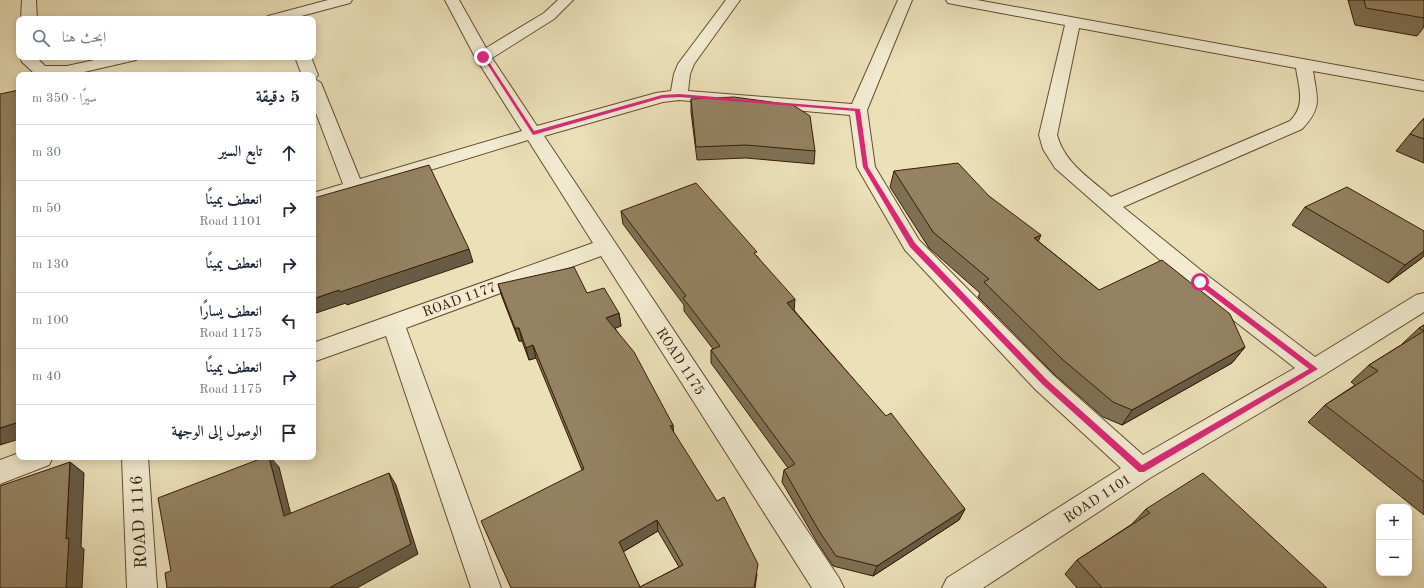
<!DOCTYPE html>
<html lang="ar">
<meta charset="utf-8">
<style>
:root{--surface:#fff;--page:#f6f6f7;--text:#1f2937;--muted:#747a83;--line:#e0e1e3}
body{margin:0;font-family:"Old Standard TT",Amiri,serif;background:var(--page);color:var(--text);direction:rtl}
.controls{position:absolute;right:12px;bottom:12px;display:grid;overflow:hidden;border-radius:8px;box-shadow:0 2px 10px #0003}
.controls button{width:36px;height:36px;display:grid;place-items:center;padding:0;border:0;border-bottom:1px solid var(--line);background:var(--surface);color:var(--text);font:20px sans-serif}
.stop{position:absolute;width:12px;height:12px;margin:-9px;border:3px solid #db2777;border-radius:50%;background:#fff}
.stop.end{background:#db2777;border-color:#fff;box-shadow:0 1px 4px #0008}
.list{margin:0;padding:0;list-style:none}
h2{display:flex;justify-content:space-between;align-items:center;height:52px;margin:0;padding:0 16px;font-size:17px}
h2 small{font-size:13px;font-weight:400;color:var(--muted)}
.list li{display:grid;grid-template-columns:26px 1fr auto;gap:12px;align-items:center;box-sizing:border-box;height:56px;padding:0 16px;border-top:1px solid var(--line)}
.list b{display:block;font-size:15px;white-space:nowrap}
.list p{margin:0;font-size:13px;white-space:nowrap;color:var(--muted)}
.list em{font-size:13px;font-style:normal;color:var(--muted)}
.icon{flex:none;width:22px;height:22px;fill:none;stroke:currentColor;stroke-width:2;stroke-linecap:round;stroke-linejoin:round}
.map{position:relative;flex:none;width:1424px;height:588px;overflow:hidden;direction:ltr}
.search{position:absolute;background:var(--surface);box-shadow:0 2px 10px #0003;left:16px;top:16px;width:300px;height:44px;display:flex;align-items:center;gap:10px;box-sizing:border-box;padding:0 14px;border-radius:8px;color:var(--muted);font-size:15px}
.panel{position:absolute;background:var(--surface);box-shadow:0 2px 10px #0003;left:16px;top:72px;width:300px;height:388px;border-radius:8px;direction:rtl}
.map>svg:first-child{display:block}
</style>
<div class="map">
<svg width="1424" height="588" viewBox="0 0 1424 588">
<rect width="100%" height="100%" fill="#ebe0b8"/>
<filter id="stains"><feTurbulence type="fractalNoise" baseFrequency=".005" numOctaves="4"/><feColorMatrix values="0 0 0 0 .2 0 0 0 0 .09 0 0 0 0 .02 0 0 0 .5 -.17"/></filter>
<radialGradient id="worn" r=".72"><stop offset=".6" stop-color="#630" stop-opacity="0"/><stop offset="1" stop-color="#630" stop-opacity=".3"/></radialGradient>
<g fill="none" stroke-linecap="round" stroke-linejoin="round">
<defs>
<g id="minor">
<polygon points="22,0 36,0 37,19 21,19"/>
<polygon points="328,0 352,0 350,3 290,19 265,19 268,16"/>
<path d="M445 0H459L486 48 544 13 558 0H573L554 19 492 58 537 126 656 93 671 91 674 74 678 64 726 0H740L694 64 690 74 688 91 852 104 898 0H912L867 110 875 167 919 240 1053 375 1143 455 1295 368 1192 288 1055 168 1043 149 1039 135 1065 25 953 4 948 3 946 0H977L1424 81V91L1313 71C1317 98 1323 107 1302 129L1123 207 1208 276 1315 357 1416 295 1424 293V312L1322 376 1150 478 983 588H942L947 578 1121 468 1035 389 905 250 857 167 850 115 679 100 663 102 544 136 839 578 844 588H812L601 256 406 328 501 588H471L386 336 313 362V343L593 243 528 140 313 206V193L343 184 313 105V75H302L295 57H311L318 75 315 79 321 83 360 179 522 131 475 57ZM1079 28 1296 68C1299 89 1306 105 1290 121L1111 197C1090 178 1065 164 1057 135Z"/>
<polygon points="20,57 36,57 45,66 67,66 108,57 138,57 136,60 71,75 35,74 22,62"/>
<polygon points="19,453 19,457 53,457 49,465 0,484 0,460"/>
<polygon points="122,457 148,457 157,588 127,588"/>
</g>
</defs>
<use href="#minor" stroke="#634d32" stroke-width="2"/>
<use href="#minor" fill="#f2ebd1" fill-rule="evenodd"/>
</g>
<g fill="#7f7054" stroke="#361c05" fill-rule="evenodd">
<polygon points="1348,0 1424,0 1424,27 1417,36 1355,25"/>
<polygon points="691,99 815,151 814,164 746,158 697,160 691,112"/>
<polygon points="1424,118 1424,163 1396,151 1410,134"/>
<polygon points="894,171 989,196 1038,241 1099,290 1245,347 1232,363 1122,425 1103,417 1054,374 978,297 980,293 929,248 890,187"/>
<polygon points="1305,207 1422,258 1388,283 1292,225"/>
<polygon points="621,211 757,256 794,310 965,509 959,520 873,576 833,566 817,542 782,482 784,470 788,468 711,363 711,350 713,349 684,311 684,305 623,224"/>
<path d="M498 284 587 293 619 313 621 326 615 328 673 425V432L757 574 755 588H511L582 470 536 358 529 360 522 341H519L502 297ZM658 531 679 567 640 587 623 552Z"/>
<polygon points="1424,325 1424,515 1308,422 1325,405 1355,385 1351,382 1369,365 1401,345 1419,328"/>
<polygon points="1146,509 1327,588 1077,588 1065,574 1077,560 1132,524"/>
</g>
<g fill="#685b45" stroke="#361c05">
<polygon points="1041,235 1034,251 1034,238"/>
<polygon points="469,249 473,262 347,305 346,303 313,314 313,299 339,290"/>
<polygon points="1424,251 1424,256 1422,258 1388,283 1405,265"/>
<polygon points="795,299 794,312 787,303"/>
<polygon points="619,313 621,326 608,331 606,318"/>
<polygon points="515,328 519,328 522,341 519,341"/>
<polygon points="533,345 536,358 529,360 526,348"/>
<polygon points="1245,347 1232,363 1122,425 1132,410"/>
<polygon points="19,422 19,439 0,445 0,428"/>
<polygon points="673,425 674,436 670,426"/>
<polygon points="269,457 270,457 279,467 294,527 284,516"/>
<polygon points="70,462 84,473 81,547 84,549 82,588 66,588 66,539"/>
<polygon points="389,473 396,485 418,554 357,588 329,588"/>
<polygon points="965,509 959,520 873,576 877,566"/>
<polygon points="657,520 658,531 621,553 619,542"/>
</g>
<g fill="#948262" stroke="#361c05" fill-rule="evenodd">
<polygon points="1364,0 1424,0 1424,18 1366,8"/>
<polygon points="19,90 19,422 0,428 0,94"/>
<polygon points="734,97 793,105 810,116 815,151 746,145 696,147 691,99"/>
<polygon points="1424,118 1424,139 1410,134"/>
<polygon points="958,163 989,196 1041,235 1034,238 1099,290 1162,260 1230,314 1245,347 1132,410 1113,402 1062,359 984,282 989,279 933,232 894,171"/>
<polygon points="429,165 469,249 340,292 339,290 313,299 313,202 315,201 314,198"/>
<polygon points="696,183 757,252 754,253 795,299 787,303 886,416 891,413 965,509 877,566 836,556 819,531 784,470 795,464 711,350 720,346 683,298 686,296 621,211"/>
<polygon points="1347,187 1424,231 1424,251 1405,265 1305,207"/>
<path d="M574 267 587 293 604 288 619 313 606 318 634 352 673 425 670 426 717 501 724 497 758 564 754 588H511L481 521 584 469 533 345 526 348 519 328H515L498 284ZM657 520 683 565 640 587 619 542Z"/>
<polygon points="1424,325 1424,331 1419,328"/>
<polygon points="1424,331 1424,482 1325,405 1378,371 1369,365"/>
<polygon points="265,457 269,457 284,516 389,473 411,544 329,588 167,588 165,573 171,571 158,498"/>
<polygon points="70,462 66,539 69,538 66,588 0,588 0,486"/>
<polygon points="1203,473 1327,588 1102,588 1077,560 1150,513 1146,509"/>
</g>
<polygon fill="#db2777" points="482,56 485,56 534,131 662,95 679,94 860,109 868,167 915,243 1047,380 1142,465 1309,369 1197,284 1197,281 1202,281 1318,369 1144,472 1139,472 1042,384 910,247 863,167 855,111 679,97 662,98 533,135"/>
<g text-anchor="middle" stroke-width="3" stroke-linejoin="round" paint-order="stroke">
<g font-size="14" fill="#361c05" stroke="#f2ebd1">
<text transform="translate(459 299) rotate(-20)" y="5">ROAD 1177</text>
<text transform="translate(681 361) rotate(57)" y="5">ROAD 1175</text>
<text transform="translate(1097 498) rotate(-33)" y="5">ROAD 1101</text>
</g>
<g font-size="17" fill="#361c05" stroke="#f2ebd1">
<text transform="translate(138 522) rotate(-93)" y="6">ROAD 1116</text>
</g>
</g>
<rect width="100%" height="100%" filter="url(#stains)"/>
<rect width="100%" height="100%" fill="url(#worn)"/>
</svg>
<div class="controls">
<button>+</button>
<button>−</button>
</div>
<div class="stop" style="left:1200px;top:282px"></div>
<div class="stop end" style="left:483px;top:57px"></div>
<div class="search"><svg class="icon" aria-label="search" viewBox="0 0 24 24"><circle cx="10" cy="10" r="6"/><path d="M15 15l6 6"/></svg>ابحث هنا</div>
<section class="panel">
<h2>5 دقيقة<small>سيرًا · 350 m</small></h2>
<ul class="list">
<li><svg class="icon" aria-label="ahead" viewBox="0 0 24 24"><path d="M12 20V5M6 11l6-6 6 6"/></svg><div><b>تابع السير</b></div><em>30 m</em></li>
<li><svg class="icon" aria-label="right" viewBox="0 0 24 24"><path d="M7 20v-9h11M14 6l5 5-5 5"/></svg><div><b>انعطف يمينًا</b><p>Road 1101</p></div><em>50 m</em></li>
<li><svg class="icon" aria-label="right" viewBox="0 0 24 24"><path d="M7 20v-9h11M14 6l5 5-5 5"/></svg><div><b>انعطف يمينًا</b></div><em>130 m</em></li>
<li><svg class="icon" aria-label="left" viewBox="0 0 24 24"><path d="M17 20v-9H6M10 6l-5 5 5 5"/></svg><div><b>انعطف يسارًا</b><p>Road 1175</p></div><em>100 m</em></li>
<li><svg class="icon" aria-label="right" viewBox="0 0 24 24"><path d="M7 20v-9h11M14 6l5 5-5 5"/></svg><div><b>انعطف يمينًا</b><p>Road 1175</p></div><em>40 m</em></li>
<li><svg class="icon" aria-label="arrive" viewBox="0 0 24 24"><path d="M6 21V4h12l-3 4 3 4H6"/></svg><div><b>الوصول إلى الوجهة</b></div></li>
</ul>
</section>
</div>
